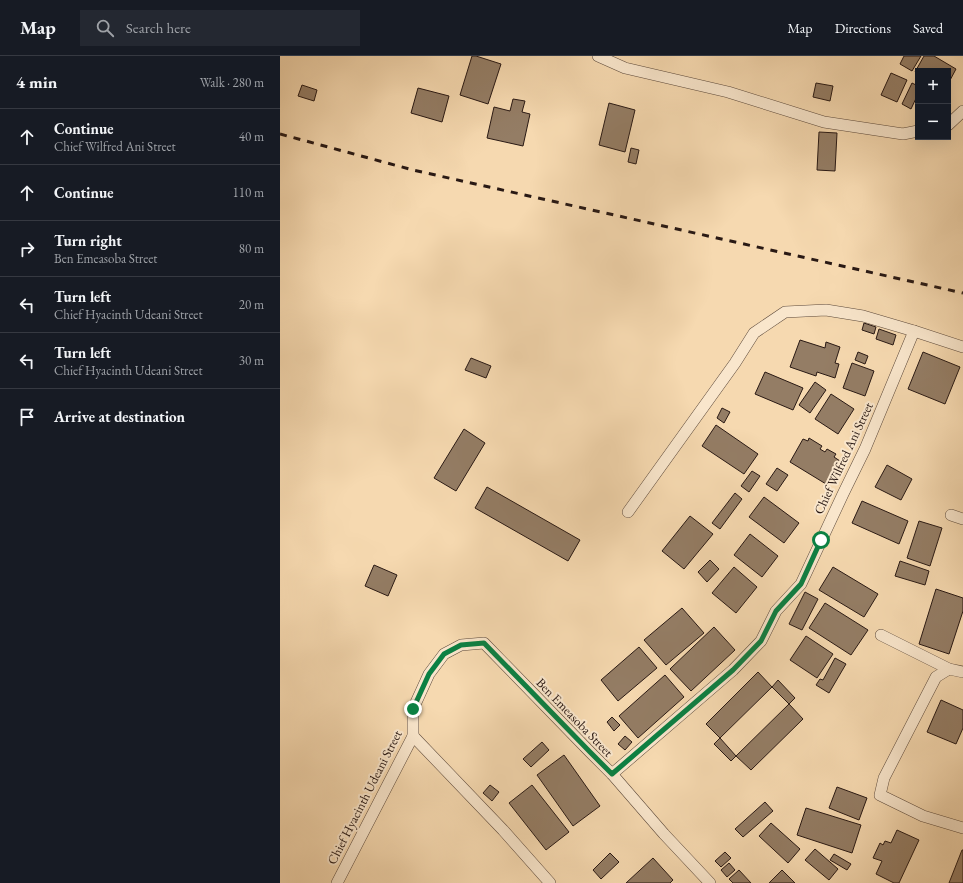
<!DOCTYPE html>
<meta charset="utf-8">
<style>
:root{--surface:#171b24;--page:#242831;--text:#f1f3f6;--muted:#9ea1a6;--line:#363941}
body{margin:0;font-family:"EB Garamond",serif;background:var(--page);color:var(--text)}
.controls{position:absolute;right:12px;top:12px;display:grid;overflow:hidden;border-radius:0px;box-shadow:0 4px 16px #0002}
.controls button{width:36px;height:36px;display:grid;place-items:center;padding:0;border:0;border-bottom:1px solid var(--line);background:var(--surface);color:var(--text);font:20px sans-serif}
.stop{position:absolute;width:12px;height:12px;margin:-9px;border:3px solid #0b8043;border-radius:50%;background:#fff}
.stop.end{background:#0b8043;border-color:#fff;box-shadow:0 1px 4px #0008}
.list{margin:0;padding:0;list-style:none}
h2{display:flex;justify-content:space-between;align-items:center;height:52px;margin:0;padding:0 16px;font-size:17px}
h2 small{font-size:13px;font-weight:400;color:var(--muted)}
.list li{display:grid;grid-template-columns:26px 1fr auto;gap:12px;align-items:center;box-sizing:border-box;height:56px;padding:0 16px;border-top:1px solid var(--line)}
.list b{display:block;font-size:15px;white-space:nowrap}
.list p{margin:0;font-size:13px;white-space:nowrap;color:var(--muted)}
.list em{font-size:13px;font-style:normal;color:var(--muted)}
.icon{flex:none;width:22px;height:22px;fill:none;stroke:currentColor;stroke-width:2;stroke-linecap:round;stroke-linejoin:round}
.map{position:relative;flex:none;width:683px;height:827px;overflow:hidden}
header{display:flex;align-items:center;gap:24px;box-sizing:border-box;height:56px;padding:0 20px;background:var(--surface);border-bottom:1px solid var(--line)}
header strong{font-size:19px}
nav{display:flex;gap:22px;margin-inline-start:auto;font-size:14px}
.search{width:280px;height:36px;background:var(--page);display:flex;align-items:center;gap:10px;box-sizing:border-box;padding:0 14px;border-radius:0px;color:var(--muted);font-size:15px}
main{display:flex}
aside{flex:1;background:var(--surface)}
.map>svg:first-child{display:block}
</style>
<header>
<strong>Map</strong>
<div class="search"><svg class="icon" aria-label="search" viewBox="0 0 24 24"><circle cx="10" cy="10" r="6"/><path d="M15 15l6 6"/></svg>Search here</div>
<nav><a>Map</a><a>Directions</a><a>Saved</a></nav>
</header>
<main>
<aside>
<h2>4 min<small>Walk · 280 m</small></h2>
<ul class="list">
<li><svg class="icon" aria-label="ahead" viewBox="0 0 24 24"><path d="M12 20V5M6 11l6-6 6 6"/></svg><div><b>Continue</b><p>Chief Wilfred Ani Street</p></div><em>40 m</em></li>
<li><svg class="icon" aria-label="ahead" viewBox="0 0 24 24"><path d="M12 20V5M6 11l6-6 6 6"/></svg><div><b>Continue</b></div><em>110 m</em></li>
<li><svg class="icon" aria-label="right" viewBox="0 0 24 24"><path d="M7 20v-9h11M14 6l5 5-5 5"/></svg><div><b>Turn right</b><p>Ben Emeasoba Street</p></div><em>80 m</em></li>
<li><svg class="icon" aria-label="left" viewBox="0 0 24 24"><path d="M17 20v-9H6M10 6l-5 5 5 5"/></svg><div><b>Turn left</b><p>Chief Hyacinth Udeani Street</p></div><em>20 m</em></li>
<li><svg class="icon" aria-label="left" viewBox="0 0 24 24"><path d="M17 20v-9H6M10 6l-5 5 5 5"/></svg><div><b>Turn left</b><p>Chief Hyacinth Udeani Street</p></div><em>30 m</em></li>
<li><svg class="icon" aria-label="arrive" viewBox="0 0 24 24"><path d="M6 21V4h12l-3 4 3 4H6"/></svg><div><b>Arrive at destination</b></div></li>
</ul>
</aside>
<div class="map">
<svg width="683" height="827" viewBox="0 0 683 827">
<rect width="100%" height="100%" fill="#f6d9b0"/>
<filter id="stains"><feTurbulence type="fractalNoise" baseFrequency=".005" numOctaves="4"/><feColorMatrix values="0 0 0 0 .2 0 0 0 0 .09 0 0 0 0 .02 0 0 0 .5 -.17"/></filter>
<radialGradient id="worn" r=".72"><stop offset=".6" stop-color="#630" stop-opacity="0"/><stop offset="1" stop-color="#630" stop-opacity=".3"/></radialGradient>
<g fill="#947d65" stroke="#291914">
<polygon points="192,0 196,0 221,8 208,48 180,39"/>
<polygon points="624,0 641,0 632,15 620,8"/>
<polygon points="644,0 654,0 676,13 668,28 668,15 638,15 638,17 635,16"/>
<polygon points="611,17 627,24 617,46 601,39"/>
<polygon points="536,27 553,30 550,45 533,41"/>
<polygon points="632,27 638,30 638,38 631,53 622,48"/>
<polygon points="22,29 37,34 34,45 18,40"/>
<polygon points="138,32 169,40 162,66 131,57"/>
<polygon points="233,43 245,45 242,56 250,58 243,90 207,82 214,51 230,55"/>
<polygon points="329,47 355,54 345,96 319,89"/>
<polygon points="539,76 557,77 555,115 537,114"/>
<polygon points="351,92 359,94 356,108 348,106"/>
<polygon points="584,267 596,271 594,278 582,274"/>
<polygon points="599,273 616,279 613,289 596,283"/>
<polygon points="520,284 545,292 546,286 560,291 555,307 559,308 555,322 537,316 536,320 510,311"/>
<polygon points="578,296 588,300 585,308 575,304"/>
<polygon points="643,296 680,311 665,348 628,333"/>
<polygon points="191,302 211,310 206,322 185,314"/>
<polygon points="572,307 594,315 585,340 563,332"/>
<polygon points="485,316 523,332 513,354 475,338"/>
<polygon points="535,326 546,334 530,357 519,349"/>
<polygon points="551,338 574,353 558,378 535,363"/>
<polygon points="442,352 450,356 444,367 437,362"/>
<polygon points="436,369 478,398 464,418 422,390"/>
<polygon points="184,373 205,387 176,435 154,422"/>
<polygon points="529,382 542,390 540,393 545,396 547,393 556,398 554,401 560,405 546,428 510,406 523,383 528,385"/>
<polygon points="607,409 632,423 621,444 595,431"/>
<polygon points="497,412 508,419 497,435 486,428"/>
<polygon points="472,415 480,420 469,436 461,430"/>
<polygon points="207,431 300,484 288,505 195,452"/>
<polygon points="455,437 462,443 440,473 432,467"/>
<polygon points="484,441 519,467 504,487 469,461"/>
<polygon points="582,445 628,465 619,488 572,467"/>
<polygon points="410,460 433,478 404,513 382,495"/>
<polygon points="639,465 662,472 650,510 627,502"/>
<polygon points="470,478 498,500 482,521 454,499"/>
<polygon points="430,504 439,513 427,526 418,516"/>
<polygon points="620,505 649,515 645,529 615,520"/>
<polygon points="94,509 117,519 108,540 85,530"/>
<polygon points="454,511 477,531 456,557 432,537"/>
<polygon points="553,511 598,538 584,561 539,534"/>
<polygon points="656,533 683,542 683,555 669,598 639,588"/>
<polygon points="525,536 538,543 522,574 509,568"/>
<polygon points="545,547 588,574 571,599 529,572"/>
<polygon points="402,552 424,577 386,609 364,584"/>
<polygon points="434,571 455,594 411,635 390,613"/>
<polygon points="526,580 553,598 537,622 510,604"/>
<polygon points="359,591 377,612 338,645 321,624"/>
<polygon points="555,602 566,608 549,637 536,629 540,623 543,624"/>
<polygon points="478,616 492,631 440,682 426,668"/>
<polygon points="385,619 404,641 358,682 339,660"/>
<polygon points="498,624 515,642 509,648 492,631"/>
<polygon points="661,644 683,654 683,672 676,688 647,676"/>
<polygon points="509,648 523,663 471,714 456,700"/>
<polygon points="332,661 340,669 334,675 327,666"/>
<polygon points="345,680 352,686 345,694 338,688"/>
<polygon points="440,682 456,700 451,705 434,688"/>
<polygon points="262,686 269,694 251,711 243,703"/>
<polygon points="284,699 320,750 293,770 257,719"/>
<polygon points="210,729 219,736 212,745 203,737"/>
<polygon points="252,729 289,776 266,794 229,747"/>
<polygon points="557,731 587,742 579,764 549,752"/>
<polygon points="485,746 493,755 463,781 455,773"/>
<polygon points="526,752 581,769 572,797 517,779"/>
<polygon points="491,767 520,793 508,807 479,780"/>
<polygon points="617,774 639,784 619,827 614,827 596,818 602,805 593,802 600,787 603,789 605,785 611,787"/>
<polygon points="535,793 558,813 549,824 525,804"/>
<polygon points="682,794 683,794 683,827 669,827"/>
<polygon points="445,796 451,802 441,811 435,805"/>
<polygon points="330,797 339,806 321,823 313,814"/>
<polygon points="554,798 571,808 567,814 550,804"/>
<polygon points="373,802 393,824 390,827 346,827"/>
<polygon points="449,807 455,814 447,821 441,814"/>
<polygon points="459,814 471,827 453,827 449,823"/>
<polygon points="502,814 515,827 489,827"/>
</g>
<g fill="none" stroke-linecap="round" stroke-linejoin="round">
<defs>
<g id="minor">
<polyline points="318,0 345,12 448,36 544,66 623,78 638,75"/>
<polyline points="668,69 683,55"/>
<polyline points="348,456 455,307 474,277 505,256 546,254 583,260 634,275 683,291"/>
<polyline points="671,459 683,463"/>
<polyline points="601,579 669,613 683,616"/>
<polyline points="669,613 656,621 604,722 600,739 643,760 683,772"/>
<polyline points="133,680 223,774 270,827"/>
<polyline points="332,718 453,614 481,585 496,555 521,528 563,438 585,393 634,275"/>
<polyline points="57,827 133,680 133,653 149,618 164,598 181,589 204,587 310,696 332,718 384,778 430,827"/>
</g>
</defs>
<use href="#minor" stroke="#5c493b" stroke-width="12"/>
<use href="#minor" stroke="#f9e6cc" stroke-width="11"/>
<polyline stroke="#291914" stroke-width="3" stroke-dasharray="7 7" stroke-linecap="butt" points="0,78 133,114 683,237"/>
</g>
<g fill="none" stroke-linecap="round" stroke-linejoin="round">
<polyline stroke="#0b8043" stroke-width="5" points="133,653 149,618 164,598 181,589 204,587 310,696 332,718 453,614 481,585 496,555 521,528 541,484"/>
</g>
<g text-anchor="middle" stroke-width="4" stroke-linejoin="round" paint-order="stroke">
<g font-size="13" fill="#291914" stroke="#f9e6cc">
<text transform="translate(563 402) rotate(-65)" y="5">Chief Wilfred Ani Street</text>
<text transform="translate(295 661) rotate(46)" y="5">Ben Emeasoba Street</text>
<text transform="translate(84 741) rotate(-63)" y="5">Chief Hyacinth Udeani Street</text>
</g>
</g>
<rect width="100%" height="100%" filter="url(#stains)"/>
<rect width="100%" height="100%" fill="url(#worn)"/>
</svg>
<div class="controls">
<button>+</button>
<button>−</button>
</div>
<div class="stop" style="left:541px;top:484px"></div>
<div class="stop end" style="left:133px;top:653px"></div>
</div>
</main>
